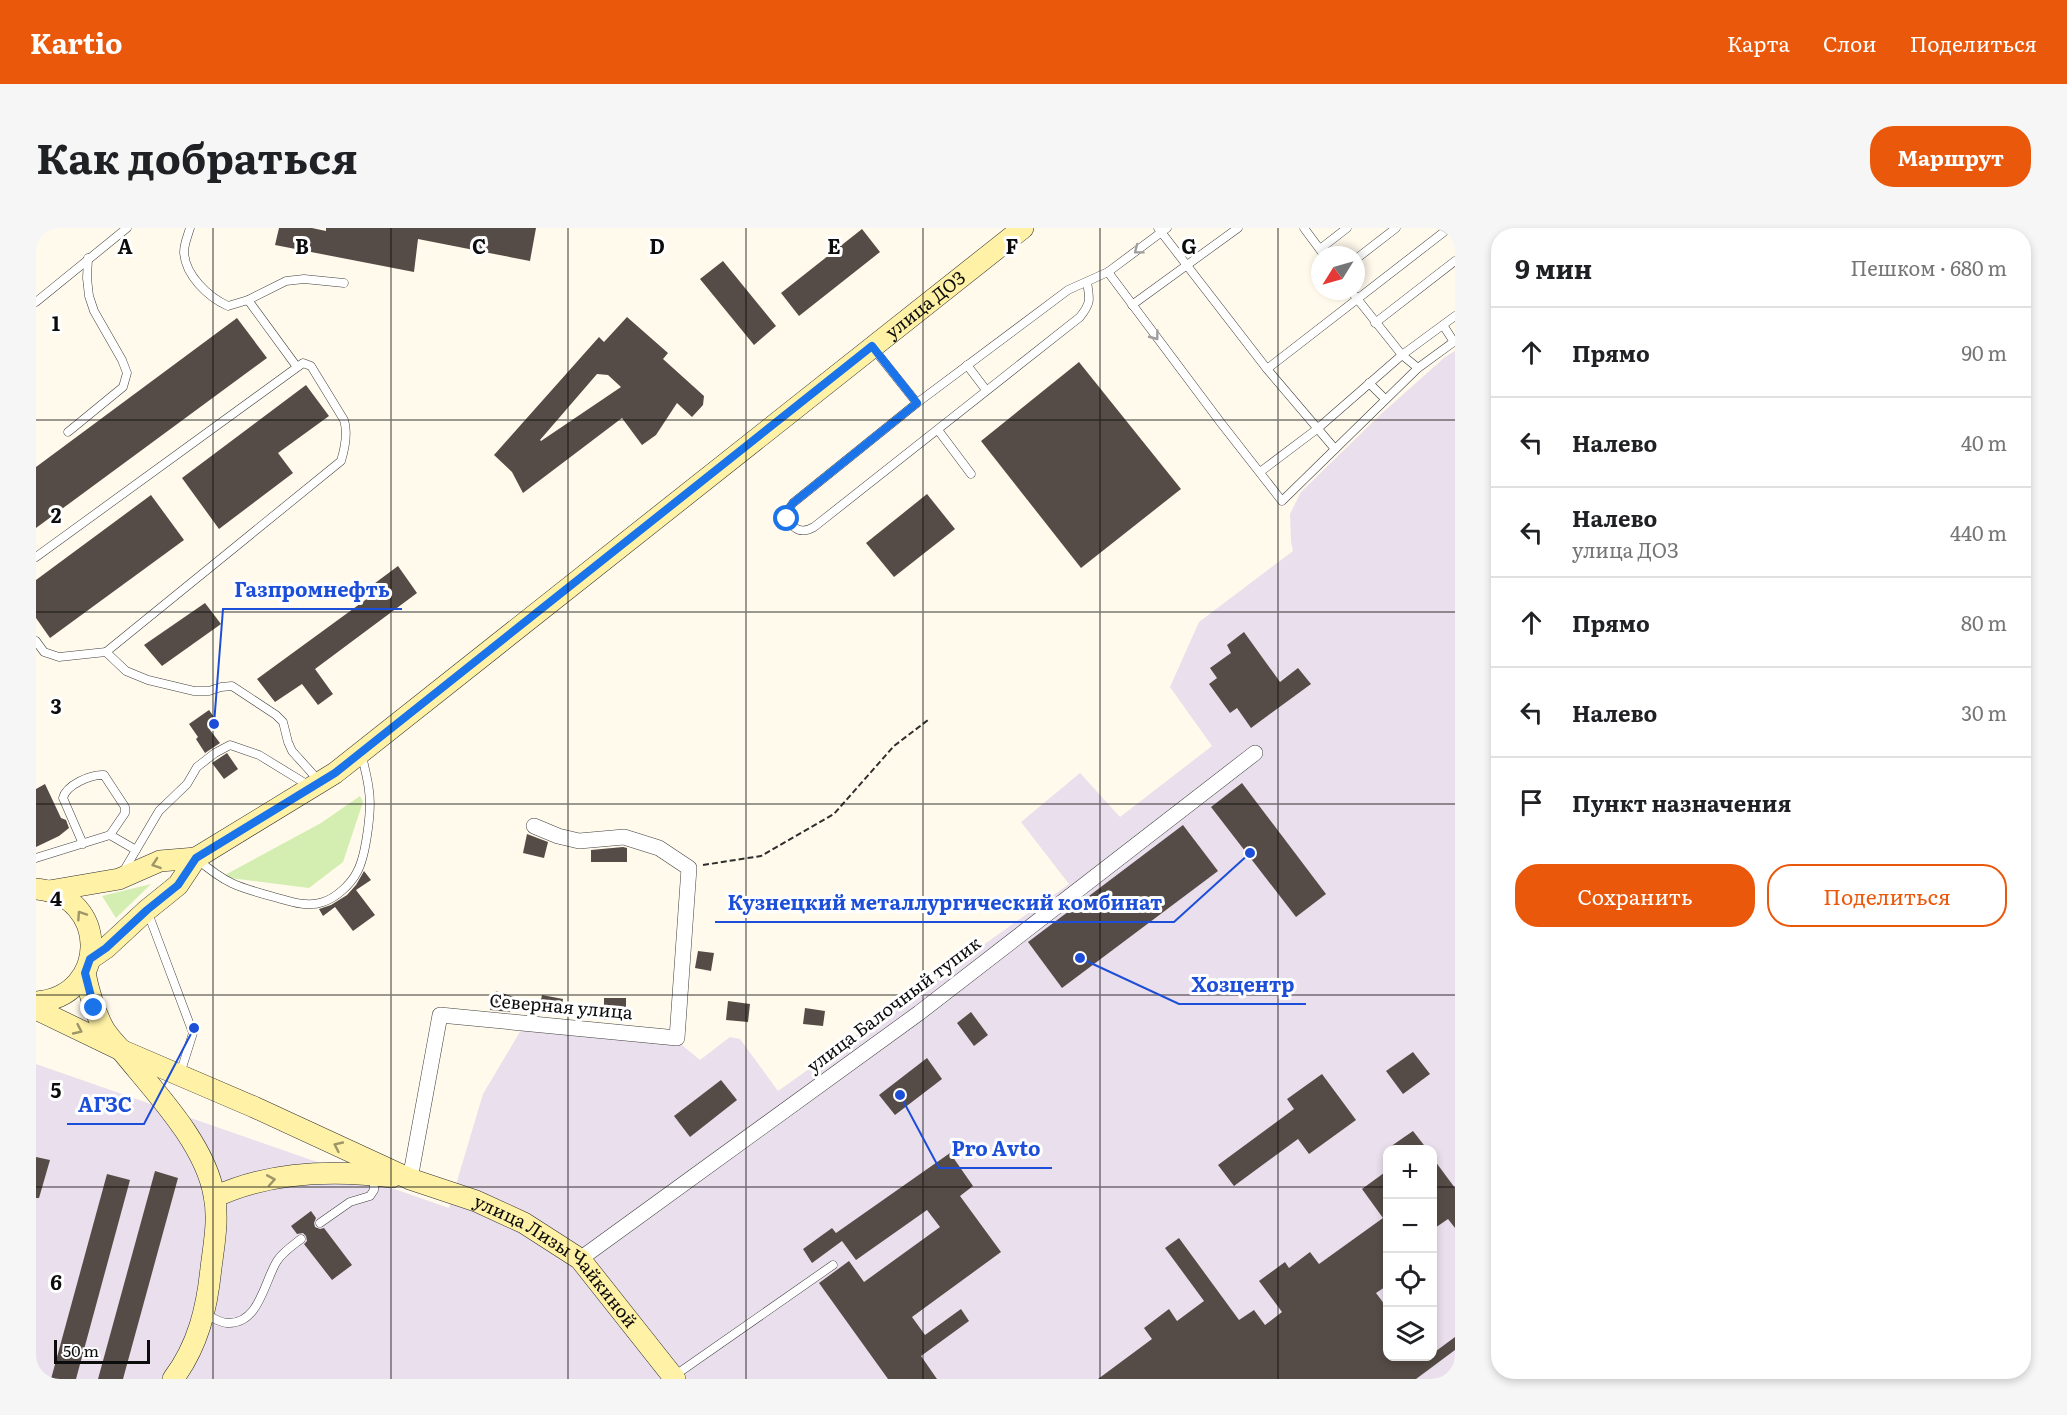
<!DOCTYPE html>
<html lang="ru">
<meta charset="utf-8">
<style>
:root{--surface:#fff;--page:#f6f6f6;--text:#202124;--muted:#757577;--line:#e0e0e0;--accent:#ea580c}
body{margin:0;font-family:Literata,serif;background:var(--page);color:var(--text)}
.controls{position:absolute;right:18px;bottom:18px;display:grid;overflow:hidden;border-radius:12px;box-shadow:0 3px 9px #0003}
.controls button{width:54px;height:54px;display:grid;place-items:center;padding:0;border:0;border-bottom:2px solid var(--line);background:var(--surface);color:var(--text);font:30px sans-serif}
.compass{position:absolute;left:1275px;top:18px;width:54px;height:54px;border-radius:50%;background:var(--surface);box-shadow:0 3px 9px #0003;rotate:233deg}
.scale{position:absolute;left:18px;bottom:15px;width:96px;box-sizing:border-box;padding-left:6px;border:3px solid #0c0c0c;border-top:0;font-size:16px;line-height:21px;white-space:nowrap;color:#0c0c0c;-webkit-text-stroke:4px #fff;paint-order:stroke}
.stop{position:absolute;width:18px;height:18px;margin:-14px;border:4px solid #1a73e8;border-radius:50%;background:#fff}
.stop.end{background:#1a73e8;border-color:#fff;box-shadow:0 2px 6px #0008}
.list{margin:0;padding:0;list-style:none}
h2{display:flex;justify-content:space-between;align-items:center;height:78px;margin:0;padding:0 24px;font-size:26px}
h2 small{font-size:20px;font-weight:400;color:var(--muted)}
.list li{display:grid;grid-template-columns:39px 1fr auto;gap:18px;align-items:center;box-sizing:border-box;height:90px;padding:0 24px;border-top:2px solid var(--line)}
.list b{display:block;font-size:22px;white-space:nowrap}
.list p{margin:0;font-size:20px;white-space:nowrap;color:var(--muted)}
.list em{font-size:20px;font-style:normal;color:var(--muted)}
.actions{display:flex;gap:12px;padding:18px 24px}
.actions a{flex:1;padding:14px 0;border:2px solid var(--accent);border-radius:24px;text-align:center;font-size:21px;color:var(--accent)}
.actions .main{background:var(--accent);color:#fff}
.icon{flex:none;width:33px;height:33px;fill:none;stroke:currentColor;stroke-width:2;stroke-linecap:round;stroke-linejoin:round}
.map{position:relative;flex:none;width:1419px;height:1151px;overflow:hidden;border-radius:24px}
header{display:flex;align-items:center;gap:36px;box-sizing:border-box;height:84px;padding:0 30px;background:var(--accent);color:#fff}
header strong{font-size:28px}
nav{display:flex;gap:33px;margin-inline-start:auto;font-size:21px}
.intro{display:flex;align-items:center;justify-content:space-between;box-sizing:border-box;height:144px;padding:0 36px}
h1{margin:0;font-size:42px}
.button{padding:15px 27px;border-radius:24px;background:var(--accent);color:#fff;font-size:21px;font-weight:700}
main{display:flex;gap:36px;padding:0 36px}
aside{flex:1;background:var(--surface);border-radius:24px;box-shadow:0 3px 9px #0003}
.map>svg:first-child{display:block}
</style>
<header>
<strong>Kartio</strong>
<nav><a>Карта</a><a>Слои</a><a>Поделиться</a></nav>
</header>
<div class="intro"><h1>Как добраться</h1><a class="button">Маршрут</a></div>
<main>
<div class="map">
<svg width="1419" height="1151" viewBox="0 0 1419 1151">
<rect width="100%" height="100%" fill="#fffaeb"/>
<path fill="#eadfec" fill-rule="evenodd" d="M1419 123V1151H0V836L413 980 447 866 485 802 641 813 664 832 694 809 704 811 742 863 1033 656 985 594 1044 545 1084 589 1176 518 1134 459 1163 394 1257 323 1255 314 1254 286 1265 264 1344 187 1409 129ZM1352 922H1396V1128H1352Z"/>
<g fill="#d3eeb0">
<polygon points="324,568 327,574 307,634 273,660 194,650 189,647 285,595"/>
<polygon points="115,656 80,690 66,668"/>
</g>
<g fill="#564c47" fill-rule="evenodd">
<polygon points="243,0 276,0 290,3 290,0 500,0 494,33 382,11 378,44 239,17"/>
<polygon points="826,1 844,24 763,88 745,65"/>
<polygon points="687,33 740,98 718,117 664,51"/>
<path d="M591 89 632 125 627 131 668 168 667 177 656 189 641 175 620 207 606 217 586 190 487 265 476 244 458 227 563 109 568 114ZM561 146 572 147 585 159 505 213 504 212Z"/>
<polygon points="201,90 231,130 0,300 0,239"/>
<polygon points="1043,134 1145,261 1045,340 945,213"/>
<polygon points="270,157 293,188 242,225 257,245 183,301 146,250"/>
<polygon points="891,266 919,301 858,349 830,315"/>
<polygon points="115,267 148,312 14,410 0,390 0,352"/>
<polygon points="362,338 381,365 279,441 297,466 282,477 266,456 239,474 221,451 332,370 327,364"/>
<polygon points="169,375 185,396 126,438 108,417"/>
<polygon points="1208,404 1244,454 1262,440 1275,456 1215,500 1201,480 1194,485 1173,456 1181,450 1174,440 1195,425 1191,417"/>
<polygon points="173,482 183,496 174,502 184,515 169,525 160,511 162,509 153,496"/>
<polygon points="191,525 202,541 188,551 176,535"/>
<polygon points="1206,555 1290,666 1260,689 1175,579"/>
<polygon points="9,556 25,590 30,592 33,600 23,608 0,619 0,561"/>
<polygon points="1147,597 1182,643 1026,760 992,714"/>
<polygon points="491,606 512,614 508,630 487,625"/>
<polygon points="587,619 591,620 591,634 555,634 555,622"/>
<polygon points="328,643 335,652 320,662 339,687 317,703 299,679 287,688 283,681 295,677 311,667 320,657"/>
<polygon points="662,723 678,725 675,743 659,740"/>
<polygon points="460,763 478,769 474,784 454,782"/>
<polygon points="506,767 527,771 524,786 503,782"/>
<rect x="568" y="770" width="22" height="22"/>
<polygon points="692,773 714,776 712,794 690,792"/>
<polygon points="769,780 789,783 787,798 767,796"/>
<polygon points="935,784 952,807 938,818 921,795"/>
<polygon points="1377,824 1394,846 1367,866 1350,843"/>
<polygon points="891,830 906,851 859,887 843,867"/>
<polygon points="1286,846 1320,892 1273,926 1262,911 1198,958 1182,937 1258,881 1251,871"/>
<polygon points="685,852 701,872 654,909 638,888"/>
<polygon points="1377,903 1391,921 1351,921"/>
<polygon points="914,925 937,958 924,968 965,1024 876,1089 889,1107 925,1081 933,1093 885,1128 901,1151 852,1151 783,1055 813,1033 828,1054 904,999 891,982 820,1032 806,1013 776,1035 767,1021 796,1000 800,1005"/>
<polygon points="0,929 14,932 3,970 0,970"/>
<polygon points="1396,929 1419,960 1419,1000 1412,991 1396,1002"/>
<polygon points="1352,942 1352,1057 1340,1065 1352,1081 1352,1128 1396,1128 1396,1126 1419,1109 1419,1122 1380,1151 1062,1151 1116,1111 1108,1100 1133,1081 1141,1093 1168,1073 1129,1020 1143,1010 1203,1092 1218,1082 1229,1097 1246,1084 1223,1053 1249,1034 1253,1040 1274,1024 1283,1036 1347,990 1326,961"/>
<polygon points="119,943 142,950 87,1151 62,1151"/>
<polygon points="71,946 94,952 40,1151 15,1151"/>
<polygon points="275,983 280,990 278,995 279,999 284,1001 288,1000 316,1037 296,1052 268,1016 271,1013 270,1008 267,1005 261,1006 255,998"/>
</g>
<g fill="none" stroke-linecap="round" stroke-linejoin="round">
<defs>
<g id="lane">
<path d="M154 0C152 7 148 16 148 24 149 47 172 69 192 78L212 72 261 139"/>
<polyline points="1122,0 1231,141 1413,0"/>
<polyline points="1268,0 1288,27"/>
<polyline points="1284,21 1311,0"/>
<polyline points="1320,31 1360,0"/>
<polyline points="1072,44 1185,195 1246,273 1382,140 1419,113"/>
<path d="M1051 54C1054 72 1055 75 1044 89L778 299C766 306 759 302 751 292L752 282 757 275 881 175 1032 62 1072 44 1131 0"/>
<polyline points="1315,63 1366,127 1382,140"/>
<polyline points="212,72 250,53 268,51 308,55"/>
<polyline points="0,74 91,0"/>
<polyline points="1096,77 1202,0"/>
<polyline points="1339,95 1419,33"/>
<polyline points="1407,97 1418,114"/>
<polyline points="837,120 881,175"/>
<polyline points="931,137 950,162"/>
<polyline points="1231,141 1299,221"/>
<polyline points="1333,155 1349,171"/>
<polyline points="902,202 935,246"/>
<polyline points="32,204 87,159 91,145 86,132 58,83 53,68 51,50 52,30"/>
<polyline points="1224,244 1281,201 1366,127 1419,88"/>
<path d="M0 329 267 135 275 138 308 192C312 205 309 220 305 233L70 424"/>
<polyline points="0,413 8,424 23,429 70,424 90,443 112,452 158,463 173,463 185,459 196,458 240,487 247,494 252,514 256,523 284,554"/>
<polyline points="74,607 100,622"/>
<path d="M0 630 74 607 89 585V579L68 547C55 546 30 557 27 570L47 616"/>
<path d="M161 631C190 656 202 659 238 669 253 673 271 680 287 674 300 670 315 656 321 644 330 628 336 581 333 563 332 551 328 539 326 527"/>
<polyline points="87,644 123,583 151,556 161,539 179,525 194,517 223,527 272,557"/>
<polyline points="112,685 157,805 144,846"/>
<polyline points="284,995 314,974 334,968 338,962 338,950"/>
<path d="M169 1086C176 1089 184 1095 191 1095 223 1097 228 1054 241 1033 247 1024 256 1018 265 1011"/>
<polyline points="638,1148 797,1037"/>
</g>
<g id="street">
<polyline points="374,951 404,787 641,810 653,640 623,620 588,609 543,613 522,608 498,598"/>
<polyline points="544,1031 883,785 1219,525"/>
</g>
<g id="secondary">
<path d="M0 661C74 667 73 769 0 774"/>
<polyline points="13,663 83,651 124,633 160,630"/>
<path id="s1" d="M54 731 70 720 111 682 142 657 160 630 299 545 987 0"/>
<path d="M49 745C53 765 58 783 68 801 73 809 79 815 85 822 118 863 169 915 178 967 183 991 178 1016 175 1040 171 1080 162 1118 137 1151"/>
<path id="s2" d="M0 781 85 822 218 879 374 951 440 973 488 995 544 1031 639 1151"/>
<path d="M179 969C232 944 298 942 356 949"/>
</g>
</defs>
<use href="#lane" stroke="#3f3f3f" stroke-width="9"/>
<use href="#street" stroke="#3f3f3f" stroke-width="16"/>
<use href="#secondary" stroke="#2e2e2e" stroke-width="22"/>
<polyline stroke="#2e2e2e" stroke-width="2" stroke-dasharray="6 3" stroke-linecap="butt" points="667,637 725,628 798,586 858,518 892,492"/>
<use href="#lane" stroke="#fff" stroke-width="8"/>
<use href="#street" stroke="#fff" stroke-width="15"/>
<use href="#secondary" stroke="#fff2a6" stroke-width="21"/>
</g>
<defs><path id="oneway-chevron" d="M-2-3.5L2.5 0L-2 3.5" fill="none" stroke-width="1.6" stroke-linecap="round" stroke-linejoin="round" transform="scale(1.5)"/></defs>
<g stroke="#9e9e9e">
<use href="#oneway-chevron" transform="translate(1102 22) rotate(143)"/>
<use href="#oneway-chevron" transform="translate(1119 108) rotate(53)"/>
</g>
<g stroke="#9e9668">
<use href="#oneway-chevron" transform="translate(120 636) rotate(161)"/>
<use href="#oneway-chevron" transform="translate(45 687) rotate(-124)"/>
<use href="#oneway-chevron" transform="translate(42 802) rotate(25)"/>
<use href="#oneway-chevron" transform="translate(302 918) rotate(-155)"/>
<use href="#oneway-chevron" transform="translate(235 952) rotate(-10)"/>
</g>
<g fill="none" stroke-linecap="round" stroke-linejoin="round">
<polyline stroke="#1a73e8" stroke-width="8" points="58,780 49,745 54,731 70,720 111,682 142,657 160,630 299,545 836,118 881,175 757,275 752,282 751,291"/>
</g>
<path fill="none" stroke="#0c0c0c" stroke-width="1.5" stroke-opacity="0.55" d="M177 0V1151M355 0V1151M532 0V1151M710 0V1151M887 0V1151M1064 0V1151M1242 0V1151M0 192H1419M0 384H1419M0 576H1419M0 767H1419M0 959H1352M1396 959H1419"/>
<g text-anchor="middle" stroke-width="6" stroke-linejoin="round" paint-order="stroke">
<g font-size="18" fill="#0c0c0c" stroke="#fff">
<text dy="6" stroke="none"><textPath href="#s1" startOffset="1064">улица ДОЗ</textPath></text>
<text transform="translate(858 777) rotate(-37)" y="6">улица Балочный тупик</text>
<text transform="translate(525 779) rotate(5)" y="6">Северная улица</text>
<text dy="6" stroke="none"><textPath href="#s2" startOffset="582">улица Лизы Чайкиной</textPath></text>
</g>
</g>
<g font-size="20" text-anchor="middle" font-weight="bold" fill="#0c0c0c" stroke="#fff" stroke-width="6" stroke-linejoin="round" paint-order="stroke">
<text x="89" y="26">A</text>
<text x="266" y="26">B</text>
<text x="443" y="26">C</text>
<text x="621" y="26">D</text>
<text x="798" y="26">E</text>
<text x="976" y="26">F</text>
<text x="1153" y="26">G</text>
<text x="20" y="103">1</text>
<text x="20" y="295">2</text>
<text x="20" y="486">3</text>
<text x="20" y="678">4</text>
<text x="20" y="870">5</text>
<text x="20" y="1062">6</text>
</g>
<path fill="none" stroke="#1d4ed8" stroke-width="2" d="M178 496L187 381H366M1214 625L1138 694H679M1044 730L1143 776H1270M158 800L108 896H31M864 867L903 940H1016"/>
<g fill="#1d4ed8" stroke="#fff" stroke-width="2">
<circle cx="178" cy="496" r="6"/>
<circle cx="1214" cy="625" r="6"/>
<circle cx="1044" cy="730" r="6"/>
<circle cx="158" cy="800" r="6"/>
<circle cx="864" cy="867" r="6"/>
</g>
<g font-size="20" text-anchor="middle" font-weight="bold" fill="#1d4ed8" stroke="#fff" stroke-width="6" stroke-linejoin="round" paint-order="stroke">
<text x="276" y="369">Газпромнефть</text>
<text x="909" y="682">Кузнецкий металлургический комбинат</text>
<text x="1207" y="764">Хозцентр</text>
<text x="69" y="884">АГЗС</text>
<text x="960" y="928">Pro Аvto</text>
</g>
</svg>
<div class="controls">
<button>+</button>
<button>−</button>
<button><svg class="icon" aria-label="locate" viewBox="0 0 24 24"><circle cx="12" cy="12" r="6"/><path d="M12 2v4M12 18v4M2 12h4M18 12h4"/></svg></button>
<button><svg class="icon" aria-label="layers" viewBox="0 0 24 24"><path d="M12 4l9 5-9 5-9-5zM3 14l9 5 9-5"/></svg></button>
</div>
<svg class="compass" viewBox="-18 -18 36 36"><path d="M0-13l5 13h-10z" fill="#e53935"/><path d="M0 13l5-13h-10z" fill="#757577"/></svg>
<div class="scale">50 m</div>
<div class="stop" style="left:751px;top:291px"></div>
<div class="stop end" style="left:58px;top:780px"></div>
</div>
<aside>
<h2>9 мин<small>Пешком · 680 m</small></h2>
<ul class="list">
<li><svg class="icon" aria-label="ahead" viewBox="0 0 24 24"><path d="M12 20V5M6 11l6-6 6 6"/></svg><div><b>Прямо</b></div><em>90 m</em></li>
<li><svg class="icon" aria-label="left" viewBox="0 0 24 24"><path d="M17 20v-9H6M10 6l-5 5 5 5"/></svg><div><b>Налево</b></div><em>40 m</em></li>
<li><svg class="icon" aria-label="left" viewBox="0 0 24 24"><path d="M17 20v-9H6M10 6l-5 5 5 5"/></svg><div><b>Налево</b><p>улица ДОЗ</p></div><em>440 m</em></li>
<li><svg class="icon" aria-label="ahead" viewBox="0 0 24 24"><path d="M12 20V5M6 11l6-6 6 6"/></svg><div><b>Прямо</b></div><em>80 m</em></li>
<li><svg class="icon" aria-label="left" viewBox="0 0 24 24"><path d="M17 20v-9H6M10 6l-5 5 5 5"/></svg><div><b>Налево</b></div><em>30 m</em></li>
<li><svg class="icon" aria-label="arrive" viewBox="0 0 24 24"><path d="M6 21V4h12l-3 4 3 4H6"/></svg><div><b>Пункт назначения</b></div></li>
</ul>
<div class="actions"><a class="main">Сохранить</a><a>Поделиться</a></div>
</aside>
</main>
